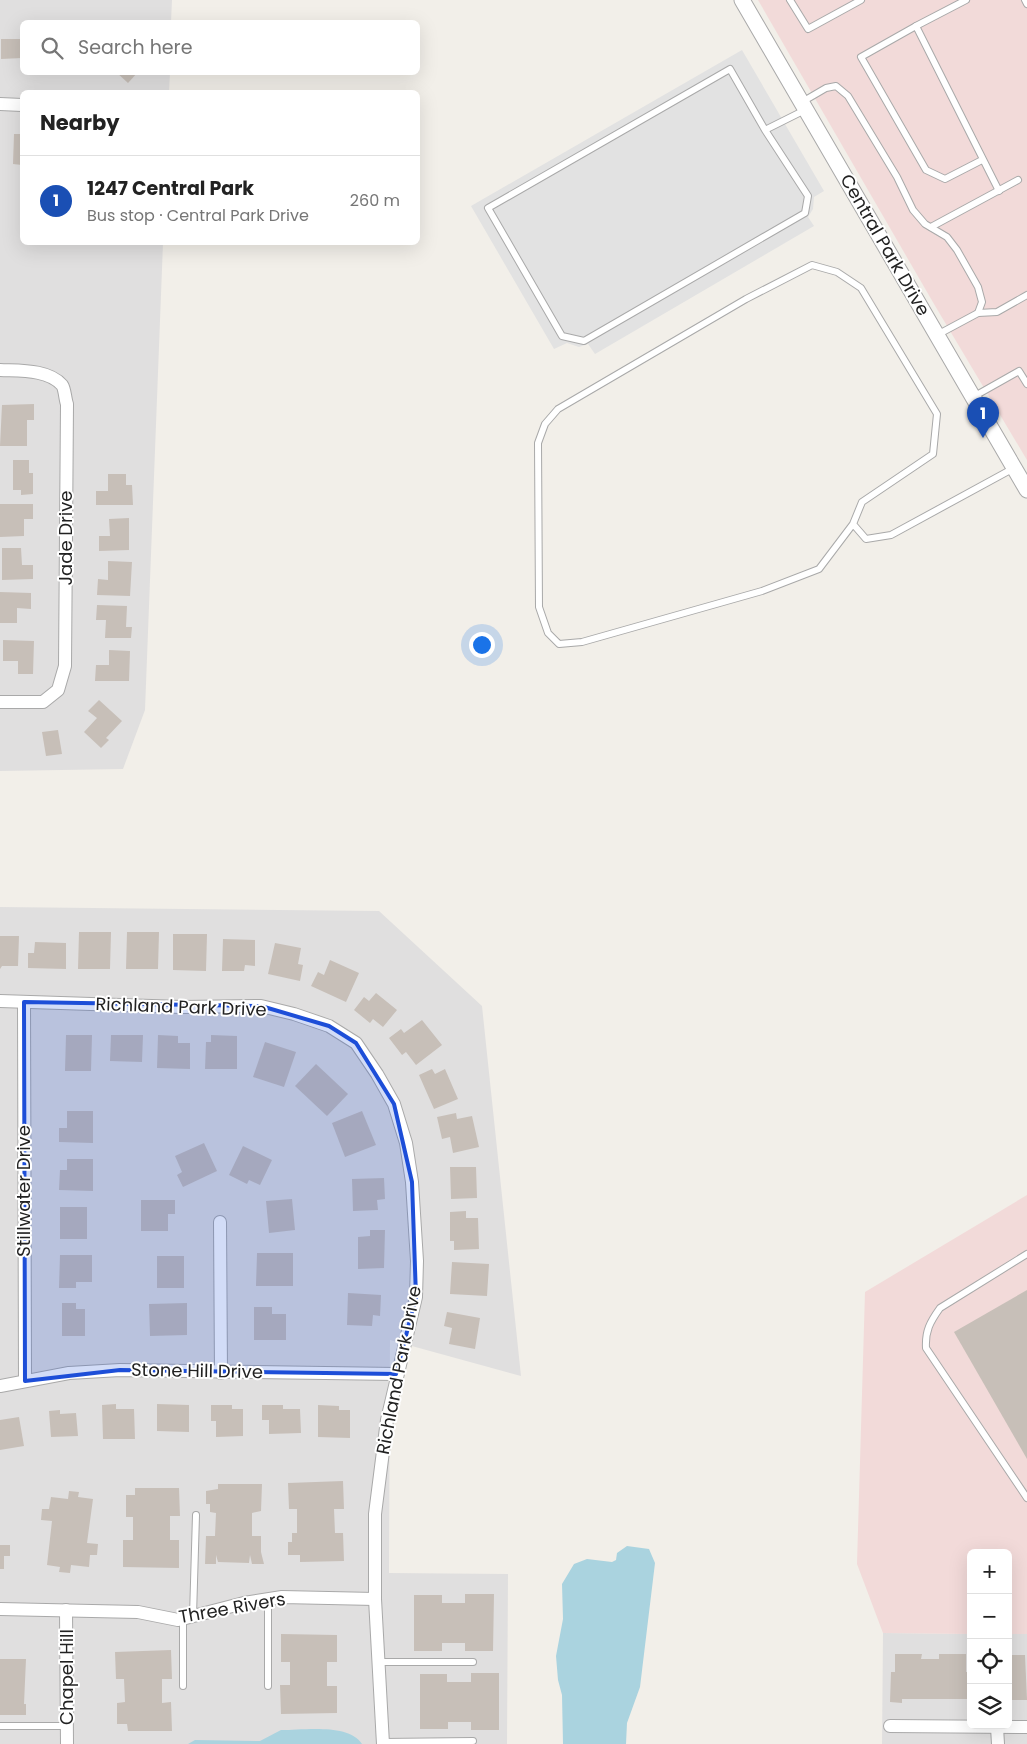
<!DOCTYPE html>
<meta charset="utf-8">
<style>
:root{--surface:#fff;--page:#f2f2f2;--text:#222;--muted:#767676;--line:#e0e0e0;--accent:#0f766e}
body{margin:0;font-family:Poppins,sans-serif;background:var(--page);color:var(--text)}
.controls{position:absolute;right:15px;bottom:15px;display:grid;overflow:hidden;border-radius:8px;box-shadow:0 5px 20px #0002}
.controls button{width:45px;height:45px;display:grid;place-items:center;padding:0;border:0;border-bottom:1px solid var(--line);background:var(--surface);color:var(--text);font:25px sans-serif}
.you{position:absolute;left:481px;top:644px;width:18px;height:18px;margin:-12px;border:4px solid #fff;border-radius:50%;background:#1a73e8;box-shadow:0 0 0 8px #1a73e833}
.badge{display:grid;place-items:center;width:32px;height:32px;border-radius:50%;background:var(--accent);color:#fff;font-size:16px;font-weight:700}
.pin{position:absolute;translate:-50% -41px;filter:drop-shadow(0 1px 2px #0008)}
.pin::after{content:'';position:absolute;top:26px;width:18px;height:15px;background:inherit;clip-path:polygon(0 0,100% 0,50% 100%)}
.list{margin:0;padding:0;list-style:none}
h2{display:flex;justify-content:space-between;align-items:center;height:65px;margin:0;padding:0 20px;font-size:21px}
h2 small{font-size:16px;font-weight:400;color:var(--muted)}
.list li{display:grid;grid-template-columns:32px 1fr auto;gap:15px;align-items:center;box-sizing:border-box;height:90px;padding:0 20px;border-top:1px solid var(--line)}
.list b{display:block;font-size:19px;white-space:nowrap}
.list p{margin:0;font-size:16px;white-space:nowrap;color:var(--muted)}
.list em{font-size:16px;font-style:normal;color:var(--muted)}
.icon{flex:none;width:28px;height:28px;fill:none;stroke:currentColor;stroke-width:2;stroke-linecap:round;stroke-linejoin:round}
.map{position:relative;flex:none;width:1027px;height:1744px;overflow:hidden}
.search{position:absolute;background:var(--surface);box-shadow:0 5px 20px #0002;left:20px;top:20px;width:400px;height:55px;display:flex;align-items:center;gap:12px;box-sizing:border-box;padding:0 18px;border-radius:8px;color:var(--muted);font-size:19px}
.panel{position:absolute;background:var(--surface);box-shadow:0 5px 20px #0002;left:20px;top:90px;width:400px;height:155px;border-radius:8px}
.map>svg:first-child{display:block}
</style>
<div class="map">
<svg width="1027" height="1744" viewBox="0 0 1027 1744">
<rect width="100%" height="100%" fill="#f2efe9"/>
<g fill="#e0dfdf">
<polygon points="0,0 172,0 171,22 22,22 22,72 170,73 169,92 22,92 22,242 163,243 145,710 123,769 0,771"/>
<polygon points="0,907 379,911 482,1006 521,1376 390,1340 389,1573 508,1574 507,1744 0,1744"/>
<polygon points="883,1633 971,1634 971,1725 1008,1725 1008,1634 1027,1634 1027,1744 882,1744"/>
</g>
<g fill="#f2dad9">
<polygon points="758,0 1027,0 1027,460 934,304"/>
<polygon points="1027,1195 1027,1634 1008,1634 1008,1553 971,1553 971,1634 883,1633 857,1564 865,1292"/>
</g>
<polygon fill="#e2e2e2" points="742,50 824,191 814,197 813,209 808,217 814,226 595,354 588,344 579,347 567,343 554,349 471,206"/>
<g fill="#aad3df">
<polygon points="627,1546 649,1549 655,1563 640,1687 627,1723 626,1744 563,1744 562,1695 558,1680 556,1656 563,1619 562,1584 574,1564 587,1559 612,1562 616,1560 617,1553"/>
<path d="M281 1730C304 1730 349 1723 362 1744H188L195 1740 260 1741Z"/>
</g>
<g fill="#c7bfb8">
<polygon points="1,39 22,39 22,58 1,59"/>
<polygon points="116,72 138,72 128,83"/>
<polygon points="14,134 22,134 22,165 13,164"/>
<polygon points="34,404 34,420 27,420 27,446 0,446 2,405"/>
<polygon points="13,460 29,460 29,473 33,473 33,494 21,495 21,490 13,490"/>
<polygon points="108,474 126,474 126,485 132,485 133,505 96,505 96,491 108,491"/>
<polygon points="0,504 33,504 33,519 24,519 24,536 0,537"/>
<polygon points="129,518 129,550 99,551 99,536 110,536 109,519"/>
<polygon points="2,548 21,548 22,565 33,565 33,579 2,580"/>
<polygon points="108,561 132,562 130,596 97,595 98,579 108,580"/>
<polygon points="0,592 31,593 31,609 17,608 17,623 0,623"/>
<polygon points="97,605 127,606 126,627 132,627 131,638 105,638 106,620 96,620"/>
<polygon points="3,640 34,641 33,674 18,674 18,661 3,661"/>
<polygon points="109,650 130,651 129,681 95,681 96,665 109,665"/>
<polygon points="99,700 122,721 106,738 109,740 101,748 84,732 97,718 88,711"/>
<polygon points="58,730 62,754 46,756 42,732"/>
<polygon points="79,932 111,932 110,969 78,969"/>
<polygon points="127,932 159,932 158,969 126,969"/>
<polygon points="173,934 207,934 206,971 173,970"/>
<polygon points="0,936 19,936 18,966 2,966 0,969"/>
<polygon points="223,939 255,940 255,966 245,965 244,971 222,971"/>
<polygon points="35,942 66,943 66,969 28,968 28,953 34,953"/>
<polygon points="275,943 301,948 298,964 303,965 300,981 268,974"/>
<polygon points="330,960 359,973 346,1002 311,986 318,972 324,975"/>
<polygon points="376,993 397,1010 383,1027 373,1019 370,1023 354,1010 364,997 369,1001"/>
<polygon points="422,1020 442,1045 416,1065 406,1052 402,1055 389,1038 401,1029 404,1033"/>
<polygon points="66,1035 92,1035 91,1071 65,1071"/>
<polygon points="111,1035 143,1035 142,1062 110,1061"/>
<polygon points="158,1035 178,1036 178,1043 190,1043 190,1069 157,1068"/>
<polygon points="211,1035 237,1036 237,1069 205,1069 206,1042 211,1042"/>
<polygon points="265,1042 296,1052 284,1087 253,1077"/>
<polygon points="316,1064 348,1094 327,1116 295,1086"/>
<polygon points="432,1069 435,1074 445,1069 458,1099 434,1109 419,1075"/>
<polygon points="67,1111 93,1111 93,1143 59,1142 59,1128 67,1128"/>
<polygon points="362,1111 376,1145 345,1157 332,1123"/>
<polygon points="456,1113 457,1119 472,1116 479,1147 453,1153 450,1137 442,1139 437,1117"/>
<polygon points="204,1143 217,1171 183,1187 177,1175 182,1172 175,1156"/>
<polygon points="243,1146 272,1160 260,1185 249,1180 247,1184 229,1175"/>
<polygon points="67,1159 93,1159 93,1191 59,1190 60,1170 67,1170"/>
<polygon points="450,1167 476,1167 477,1198 451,1199"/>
<polygon points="384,1178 385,1199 377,1200 378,1210 353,1211 352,1179"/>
<polygon points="292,1199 295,1230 269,1233 266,1201"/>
<polygon points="141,1200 175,1200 175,1214 168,1214 168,1231 141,1231"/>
<rect x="60" y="1207" width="27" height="32"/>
<polygon points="466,1211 466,1218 478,1218 479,1249 454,1250 454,1241 450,1241 450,1212"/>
<polygon points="370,1230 385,1230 384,1268 358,1269 358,1237 370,1236"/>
<polygon points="257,1253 293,1253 293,1286 256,1286"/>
<polygon points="60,1255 92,1255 92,1282 76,1282 76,1288 59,1288"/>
<rect x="157" y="1256" width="27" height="32"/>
<polygon points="452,1262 489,1264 487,1296 450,1294"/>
<polygon points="1027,1290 1027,1459 954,1332"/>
<polygon points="348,1293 381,1295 380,1316 373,1315 372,1326 347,1325"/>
<polygon points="62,1303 76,1303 76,1309 85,1309 85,1336 62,1336"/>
<polygon points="187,1303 187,1335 150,1336 149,1304"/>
<polygon points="254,1307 272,1307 272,1314 286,1314 286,1340 254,1340"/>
<polygon points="447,1312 480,1318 475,1349 449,1344 452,1328 444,1326"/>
<polygon points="116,1404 116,1409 134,1409 135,1439 103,1439 102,1405"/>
<polygon points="157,1404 189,1405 189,1432 157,1431"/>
<polygon points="211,1405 232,1405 232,1409 243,1409 243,1436 216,1437 216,1421 211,1421"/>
<polygon points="262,1405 283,1405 283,1409 300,1409 301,1433 269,1434 269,1420 262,1420"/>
<polygon points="318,1405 339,1406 339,1410 350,1410 350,1438 318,1437"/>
<polygon points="60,1410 60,1414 76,1413 78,1436 51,1437 49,1411"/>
<polygon points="19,1417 24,1446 0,1450 0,1420"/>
<polygon points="343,1481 344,1509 334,1509 335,1533 343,1533 344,1561 300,1562 300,1555 288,1555 288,1542 292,1542 292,1533 297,1533 297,1509 289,1509 288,1483"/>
<polygon points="218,1484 262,1484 261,1511 252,1513 252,1536 261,1536 261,1552 264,1564 252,1564 250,1555 249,1563 218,1562 216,1555 216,1564 205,1564 206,1536 215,1536 216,1513 210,1512 210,1504 206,1504 206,1491 218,1489"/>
<polygon points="135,1488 179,1488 180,1516 170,1516 170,1540 179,1540 179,1568 123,1567 123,1540 133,1540 133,1517 126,1517 126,1495 135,1495"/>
<polygon points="69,1491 79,1492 78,1497 93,1499 87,1543 98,1544 97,1555 90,1555 89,1567 71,1565 70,1573 59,1572 60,1567 47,1565 52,1521 41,1520 42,1509 49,1509 51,1497 68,1499"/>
<polygon points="0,1545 10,1545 10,1556 4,1556 4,1569 0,1569"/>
<polygon points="465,1594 494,1594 493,1651 465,1651 465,1643 442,1643 442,1651 414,1651 414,1595 442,1595 442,1603 465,1603"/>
<polygon points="281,1634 337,1635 337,1662 327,1662 327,1686 337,1686 337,1713 281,1714 280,1685 290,1685 290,1662 281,1662"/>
<polygon points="171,1650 172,1679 162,1679 162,1703 171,1702 172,1731 128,1731 127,1724 117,1724 117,1703 125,1702 124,1679 116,1679 115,1652"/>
<polygon points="895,1654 922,1654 921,1659 939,1659 939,1654 966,1654 966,1672 971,1672 971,1699 902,1699 902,1703 890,1702 891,1672 895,1672"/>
<polygon points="1008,1655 1025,1655 1027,1700 1008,1700"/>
<polygon points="0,1659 26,1659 24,1704 26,1704 26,1715 0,1715"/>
<polygon points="471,1673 499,1673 499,1730 471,1730 471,1722 448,1722 448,1729 420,1729 420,1674 447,1674 447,1682 471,1682"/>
</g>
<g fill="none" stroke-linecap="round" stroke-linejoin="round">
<defs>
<g id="service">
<polyline points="790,0 808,29 861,0"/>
<polyline points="1025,0 1027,4"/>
<polyline points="916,26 966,0"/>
<polyline points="802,102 826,88 836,86 848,96 897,177 913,210 925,224 947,237 957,250 978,287 982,302 978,313 937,335"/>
<polyline points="765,130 808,196 805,213 584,341 562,336 488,208 730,69 765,130 805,110"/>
<polyline points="982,160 945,179 926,170 861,57 916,26 999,191"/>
<polyline points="931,227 1018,180"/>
<polyline points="978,313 997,312 1027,295"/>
<polyline points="973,397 1019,371 1027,384"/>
<polyline points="853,524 819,569 762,591 582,642 559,644 548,633 539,607 538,443 545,424 558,409 746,299 812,265 837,272 861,288 937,414 933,454 862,502 853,524 866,539 891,535 1014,468"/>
<path d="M1027 1254 940 1308C930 1322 925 1331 926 1348L1027 1498"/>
<polyline points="268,1599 268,1686"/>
<polyline points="193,1616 196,1515"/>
<polyline points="183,1619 183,1686"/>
<polyline points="378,1662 473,1662"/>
<polyline points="0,1726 67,1726"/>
<polyline points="383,1742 473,1741"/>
</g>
<g id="minor">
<polyline points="0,104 22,105"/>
<path d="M0 370C19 371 48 369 62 385 65 389 65 399 67 404L65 666 58 690 43 702H0"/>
<polyline points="0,1001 182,1007 261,1006 294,1014 329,1026 356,1043 377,1074 394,1104 406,1143 412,1182 417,1261 416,1297 387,1420 375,1514 375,1599 383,1744"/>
<polyline points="24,1002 25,1381"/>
<polyline points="220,1222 221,1373"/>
<polyline points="0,1386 69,1373 120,1370 396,1374"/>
<polyline points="0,1609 138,1612 178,1620 244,1603 282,1597 375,1599"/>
<polyline points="66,1610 67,1744"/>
<polyline points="890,1726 1027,1727"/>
<polyline points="997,1727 998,1744"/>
</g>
<polyline id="tertiary" points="742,0 1027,490"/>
</defs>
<use href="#service" stroke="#a9a9a9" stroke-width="8"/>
<use href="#minor" stroke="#a9a9a9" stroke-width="14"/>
<use href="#tertiary" stroke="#a9a9a9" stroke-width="17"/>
<use href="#service" stroke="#fff" stroke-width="6"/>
<use href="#minor" stroke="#fff" stroke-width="12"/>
<use href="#tertiary" stroke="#fff" stroke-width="15"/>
</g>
<path fill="#1d4ed8" fill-opacity="0.2" stroke="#1d4ed8" stroke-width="4" stroke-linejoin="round" d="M24 1002 261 1006 329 1026 356 1043 394 1104 412 1182 416 1297 396 1374 120 1370 25 1381Z"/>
<g text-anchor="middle" stroke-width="4" stroke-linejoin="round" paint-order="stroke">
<g font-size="18" fill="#222" stroke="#fff">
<text transform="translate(885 245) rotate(60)" y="6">Central Park Drive</text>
<text transform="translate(66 538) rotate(-90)" y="6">Jade Drive</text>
<text transform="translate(181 1007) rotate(2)" y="6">Richland Park Drive</text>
<text transform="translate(24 1191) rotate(-90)" y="6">Stillwater Drive</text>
<text transform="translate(399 1370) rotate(-79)" y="6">Richland Park Drive</text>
<text transform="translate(197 1371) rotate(1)" y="6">Stone Hill Drive</text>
<text transform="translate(232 1608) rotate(-10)" y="6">Three Rivers</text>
<text transform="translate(67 1677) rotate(-90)" y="6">Chapel Hill</text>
</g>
</g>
</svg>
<div class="controls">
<button>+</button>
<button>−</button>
<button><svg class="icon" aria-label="locate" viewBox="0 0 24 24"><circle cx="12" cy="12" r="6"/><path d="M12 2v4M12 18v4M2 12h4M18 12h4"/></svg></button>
<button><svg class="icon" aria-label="layers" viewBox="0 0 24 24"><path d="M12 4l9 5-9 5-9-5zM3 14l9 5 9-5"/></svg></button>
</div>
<div class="you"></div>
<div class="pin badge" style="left:983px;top:438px;background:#1a4fb4">1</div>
<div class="search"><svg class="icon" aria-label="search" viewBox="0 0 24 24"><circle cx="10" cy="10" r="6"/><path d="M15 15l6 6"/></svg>Search here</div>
<section class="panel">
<h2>Nearby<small></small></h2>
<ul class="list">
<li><span class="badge" style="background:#1a4fb4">1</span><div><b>1247 Central Park</b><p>Bus stop · Central Park Drive</p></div><em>260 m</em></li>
</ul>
</section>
</div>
